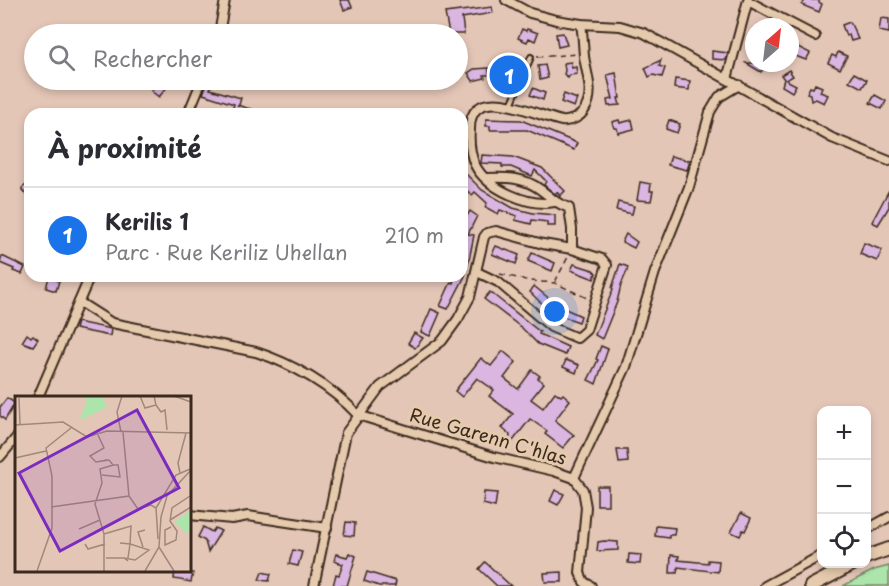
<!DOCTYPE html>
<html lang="fr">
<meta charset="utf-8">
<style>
:root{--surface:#fff;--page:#f7f7f7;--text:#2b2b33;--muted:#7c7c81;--line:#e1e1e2;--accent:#1a73e8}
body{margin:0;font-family:"Playpen Sans",sans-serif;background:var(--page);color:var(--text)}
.controls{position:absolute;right:18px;bottom:18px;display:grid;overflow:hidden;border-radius:12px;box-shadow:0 3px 9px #0003}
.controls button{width:54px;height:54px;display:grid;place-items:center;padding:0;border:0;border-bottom:2px solid var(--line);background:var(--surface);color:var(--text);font:30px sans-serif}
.compass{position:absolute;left:745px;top:18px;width:54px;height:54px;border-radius:50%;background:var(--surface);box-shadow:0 3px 9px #0003;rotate:28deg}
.you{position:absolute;left:555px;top:312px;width:21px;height:21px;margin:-15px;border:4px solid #fff;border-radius:50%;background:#1a73e8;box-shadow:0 0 0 9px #1a73e833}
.badge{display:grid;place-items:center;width:39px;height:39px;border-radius:50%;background:var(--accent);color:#fff;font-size:20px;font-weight:700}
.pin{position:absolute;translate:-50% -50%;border:3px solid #fff;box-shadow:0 2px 6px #0006}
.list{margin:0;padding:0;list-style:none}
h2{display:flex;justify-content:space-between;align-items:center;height:78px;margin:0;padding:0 24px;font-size:26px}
h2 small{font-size:20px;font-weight:400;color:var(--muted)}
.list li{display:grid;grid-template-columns:39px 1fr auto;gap:18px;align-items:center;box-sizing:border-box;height:96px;padding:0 24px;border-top:2px solid var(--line)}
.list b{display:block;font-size:22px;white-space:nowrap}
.list p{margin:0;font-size:20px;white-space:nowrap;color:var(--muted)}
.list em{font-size:20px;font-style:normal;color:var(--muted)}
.icon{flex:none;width:33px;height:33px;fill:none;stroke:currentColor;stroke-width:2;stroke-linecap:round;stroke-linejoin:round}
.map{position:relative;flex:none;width:889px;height:586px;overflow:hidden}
.search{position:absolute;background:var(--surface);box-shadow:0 3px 9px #0003;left:24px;top:24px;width:444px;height:66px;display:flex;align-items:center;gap:15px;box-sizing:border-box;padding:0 21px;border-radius:33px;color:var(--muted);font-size:22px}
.panel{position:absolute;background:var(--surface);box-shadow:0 3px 9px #0003;left:24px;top:108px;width:444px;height:174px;border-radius:18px}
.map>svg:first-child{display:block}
</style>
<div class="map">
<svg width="889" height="586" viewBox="0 0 889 586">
<rect width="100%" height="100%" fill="#e4c6b7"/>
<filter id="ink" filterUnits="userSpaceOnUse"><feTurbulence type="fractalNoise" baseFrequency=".0167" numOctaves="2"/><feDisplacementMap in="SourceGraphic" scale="12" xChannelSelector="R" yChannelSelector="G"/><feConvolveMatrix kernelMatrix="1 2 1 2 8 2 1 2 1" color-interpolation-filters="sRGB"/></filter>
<g filter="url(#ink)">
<g fill="#abe5ab" stroke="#738864" stroke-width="1.5">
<polygon points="504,66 518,70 514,82 500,79"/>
<polygon points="889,566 889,586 843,586 874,570"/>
</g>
<g fill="#dab6e1" stroke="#3b2a1e" stroke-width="1.5">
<polygon points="340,0 349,0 352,7 344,10"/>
<polygon points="805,0 819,0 819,2 822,4 819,12 802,5"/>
<polygon points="492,7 493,13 462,18 464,34 449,34 445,13"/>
<polygon points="881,18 889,19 889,33 879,31"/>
<polygon points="850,22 858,39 851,41 849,35 846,36 842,25"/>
<polygon points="522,29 526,31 527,29 538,33 535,41 529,38 527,42 518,38"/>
<polygon points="563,33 567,45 558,47 556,34"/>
<polygon points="790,43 810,53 806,60 790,54"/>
<polygon points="712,51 728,53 726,60 712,59"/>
<polygon points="838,52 847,56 840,69 828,63 832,55 836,57"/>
<polygon points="661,60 659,66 665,68 662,77 653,75 649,77 645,68"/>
<polygon points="571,62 572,68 576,67 577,74 570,75 568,78 564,74 565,71 564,63"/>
<polygon points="746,63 770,63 765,70 763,69 761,72"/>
<polygon points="545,65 548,78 540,80 538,66"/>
<polygon points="489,68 489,75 484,75 485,78 473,81 468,73 474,69"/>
<polygon points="789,70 793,76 786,80 796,85 792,92 782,86 784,79 781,75"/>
<polygon points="616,73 620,98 618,98 620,105 608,106 607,100 613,99 607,75"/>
<polygon points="854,73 867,80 862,88 849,81"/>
<polygon points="675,79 690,81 689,90 674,88"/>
<polygon points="161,80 168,86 159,97 151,91"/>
<polygon points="208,80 214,80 210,89 241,98 239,105 237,105 247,108 262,112 262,114 231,114 234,104 203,94"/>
<polygon points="815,84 822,87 820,92 828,95 824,103 816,99 811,101 810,94 807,93 810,87 813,88"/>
<polygon points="533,88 545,93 543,100 530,95"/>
<polygon points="564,94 577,99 574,107 561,102"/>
<polygon points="875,95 886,101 882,109 870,103"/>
<polygon points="486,119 521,120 577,143 574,150 527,130 490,130 490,126 486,126"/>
<polygon points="619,120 620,123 632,120 634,129 618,133 617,128 614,128 612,122"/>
<polygon points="669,120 680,124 677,133 666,129"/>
<polygon points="482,155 513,157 542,168 565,191 560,196 557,192 555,194 544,185 546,181 535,170 532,176 511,167 502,167 502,164 481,163"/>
<polygon points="671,156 690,161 687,170 668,165"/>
<polygon points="466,174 482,190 513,208 533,213 555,215 555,226 547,226 547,222 532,220 531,224 515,220 517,216 500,210 498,214 485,207 487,203 475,192 472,195 462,186 462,179"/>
<polygon points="30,182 30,199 22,190 22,188"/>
<polygon points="640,182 651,184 650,191 653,191 651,201 637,200"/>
<polygon points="889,190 889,207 878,225 872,222"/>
<polygon points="618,202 634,206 632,214 616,210"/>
<polygon points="470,211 477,216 468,234 474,235 469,260 465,276 448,309 440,306 451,282 453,283 455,276 462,276 462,242 466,224 463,222"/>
<polygon points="626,234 637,242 634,248 622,242"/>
<polygon points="864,243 882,250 877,261 860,254"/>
<polygon points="496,246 519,255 516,264 492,254"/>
<polygon points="532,253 555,263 552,271 528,261"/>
<polygon points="2,256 25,267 22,274 13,271 14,269 0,263"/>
<polygon points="574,264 593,270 596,273 594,279 571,270"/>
<polygon points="620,264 628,267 627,271 621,285 617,302 602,339 595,335 613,289 612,288"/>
<polygon points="49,277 59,281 56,291 46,288"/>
<polygon points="534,286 557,305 581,316 579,322 559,315 539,301 530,292"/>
<polygon points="490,292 540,332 539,334 568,347 565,355 538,344 522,328 484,299"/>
<polygon points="431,309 440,313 430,336 421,332"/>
<polygon points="77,322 111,329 110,336 75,329"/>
<polygon points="414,333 423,338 415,348 408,343"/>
<polygon points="27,334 31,337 33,335 38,339 33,346 22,342"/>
<polygon points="601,346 608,349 596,384 588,380 598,360 596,359"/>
<polygon points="503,351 516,362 504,378 518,389 532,370 540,376 538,378 544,383 531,399 543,408 555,392 561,396 563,394 570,400 555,420 574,435 563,448 545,434 547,431 530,419 509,446 510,435 502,428 513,414 489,396 494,390 477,378 462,397 455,391 481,358 491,366"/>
<polygon points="566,360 579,365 576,373 563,367"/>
<polygon points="7,398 15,403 5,420 0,416 0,407"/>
<polygon points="617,450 627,450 628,462 619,463"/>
<rect x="597" y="486" width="11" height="19"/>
<polygon points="555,490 564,494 558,505 550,501"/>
<polygon points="484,492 497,493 495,507 483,504"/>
<polygon points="741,513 751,518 745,531 743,530 740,536 731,532"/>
<polygon points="346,522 355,523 354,536 344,535"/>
<polygon points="656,526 675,528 674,535 669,535 669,538 655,536"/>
<polygon points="203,527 212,532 215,528 221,531 208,552 205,541 198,537"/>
<polygon points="604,541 618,542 618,550 597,551 598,542"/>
<polygon points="293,550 302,552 298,566 289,564"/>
<polygon points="349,553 356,556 347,586 333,586 336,574 339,575 343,564 334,561 336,554 347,557"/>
<polygon points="629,554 641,555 640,564 628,563"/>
<polygon points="671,555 679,556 678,560 708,563 708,560 719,561 718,572 678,567 677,573 670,573"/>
<polygon points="485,562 511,586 497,586 479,569"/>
<polygon points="175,570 193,573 191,582 174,579"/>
<polygon points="262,572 271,574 269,581 259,580"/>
<polygon points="367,572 396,581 395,586 379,586 364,581"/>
<polygon points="562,572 562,582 545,582 544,573"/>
</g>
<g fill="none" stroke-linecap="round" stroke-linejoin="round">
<defs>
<polyline id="service" points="511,105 531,57"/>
<g id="minor">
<polyline points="506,0 530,13 556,20 581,24 620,26 644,33 832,138 889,161"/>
<polyline points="748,1 815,36"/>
<polyline points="219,34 225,0"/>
<polyline points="727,79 748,0"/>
<polyline points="188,114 202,80"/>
<path d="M554 202C529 207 487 189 475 165 470 154 469 141 470 129 470 79 539 117 562 121 570 122 581 117 585 109 595 93 586 73 584 56 583 45 583 35 581 24"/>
<polyline points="477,272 498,282 551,327 577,338 586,330 607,265 602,259 572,249"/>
<path d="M79 302 112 323 256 352C293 364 331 386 358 415L494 457 554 471 574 478 626 367 655 272 689 187 710 112 719 97 739 85"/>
<polyline points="38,397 90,276"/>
<polyline points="0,457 16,438"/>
<polyline points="574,478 583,490 586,507 580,573 584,582 591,586"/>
<polyline points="189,515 232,519 248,516 327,528"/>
<polyline points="866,530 889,517"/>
<path d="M314 586 346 433 380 387 442 341 458 319 470 297 484 237 487 233 496 231 543 244 572 249V229L569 208C554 202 553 199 541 190 524 177 506 177 486 178"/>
<polyline points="765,586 822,555"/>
</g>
<g id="primary">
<polyline points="866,557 889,549"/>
<polyline points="811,586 853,564"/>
</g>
</defs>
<use href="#service" stroke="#3b2a1e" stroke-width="8"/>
<use href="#minor" stroke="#3b2a1e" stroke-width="12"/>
<use href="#primary" stroke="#3b2a1e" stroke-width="16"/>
<g stroke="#3b2a1e" stroke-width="1.5" stroke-dasharray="6 4.5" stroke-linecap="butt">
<polyline points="537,57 577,54"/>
<polyline points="500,274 530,281 555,283 587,298"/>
<polyline points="555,282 568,257"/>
</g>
<use href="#service" stroke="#e6caad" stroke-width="4"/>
<use href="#minor" stroke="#e6caad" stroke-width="8"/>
<use href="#primary" stroke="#e6caad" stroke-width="12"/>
</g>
</g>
<g text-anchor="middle" stroke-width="6" stroke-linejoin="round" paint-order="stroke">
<g font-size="18" fill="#3b2a1e" stroke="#e6caad">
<text transform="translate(488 437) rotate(16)" y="6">Rue Garenn C'hlas</text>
</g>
</g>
<g transform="translate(15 396)">
<rect width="176" height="176" fill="#e4c6b7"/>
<path d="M68 0H87L92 11 68 23 65 22 72 6ZM175 115V132L173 138 159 126Z" fill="#abe5ab"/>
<path fill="none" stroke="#a0887a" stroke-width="1.5" d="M125 0 130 12 141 9 139 0M159 0 176 6M4 2 5 28M141 9 146 16 150 14 152 34M0 29 48 26 72 41 92 35 176 37M106 36 102 16 107 0M83 39 89 52 75 60 81 66 92 64M0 62 31 55M81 66 94 64 98 69 85 73 87 87 80 108 89 138V175M165 77 163 67 171 37M87 79 105 81 103 69H98M114 100 123 113 136 109 141 112 143 143M36 111 114 100 108 36M141 112 161 79 175 73M155 124 176 111M156 131 150 134V149L161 144 162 135 155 125 157 112 175 100M64 133 85 124M89 138 116 130 115 148 134 154 120 164 109 162 113 165M105 147 115 148 113 162M70 148 73 153 90 148M128 151 123 136 130 134M144 151 159 175M91 162H109M22 175 37 132V80L31 52 56 32M130 175 144 151 146 121 152 100 176 74"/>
<path fill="#7b2cbf" fill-opacity="0.15" stroke="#7b2cbf" stroke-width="3" d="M122 14 164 92 45 155 4 77Z"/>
<rect width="176" height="176" fill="none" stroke="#3b2a1e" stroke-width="3"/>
</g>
</svg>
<div class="controls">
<button>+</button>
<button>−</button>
<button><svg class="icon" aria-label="locate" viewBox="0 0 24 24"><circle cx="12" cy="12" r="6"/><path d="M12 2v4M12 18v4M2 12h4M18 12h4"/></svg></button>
</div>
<svg class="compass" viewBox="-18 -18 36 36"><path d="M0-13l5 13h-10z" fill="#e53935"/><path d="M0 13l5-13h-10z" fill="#7c7c81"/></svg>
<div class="you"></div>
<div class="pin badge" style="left:509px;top:75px">1</div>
<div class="search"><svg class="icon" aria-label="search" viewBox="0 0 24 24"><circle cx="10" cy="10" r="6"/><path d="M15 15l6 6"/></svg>Rechercher</div>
<section class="panel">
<h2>À proximité<small></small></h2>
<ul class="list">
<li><span class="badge">1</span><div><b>Kerilis 1</b><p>Parc · Rue Keriliz Uhellan</p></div><em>210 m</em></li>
</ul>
</section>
</div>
